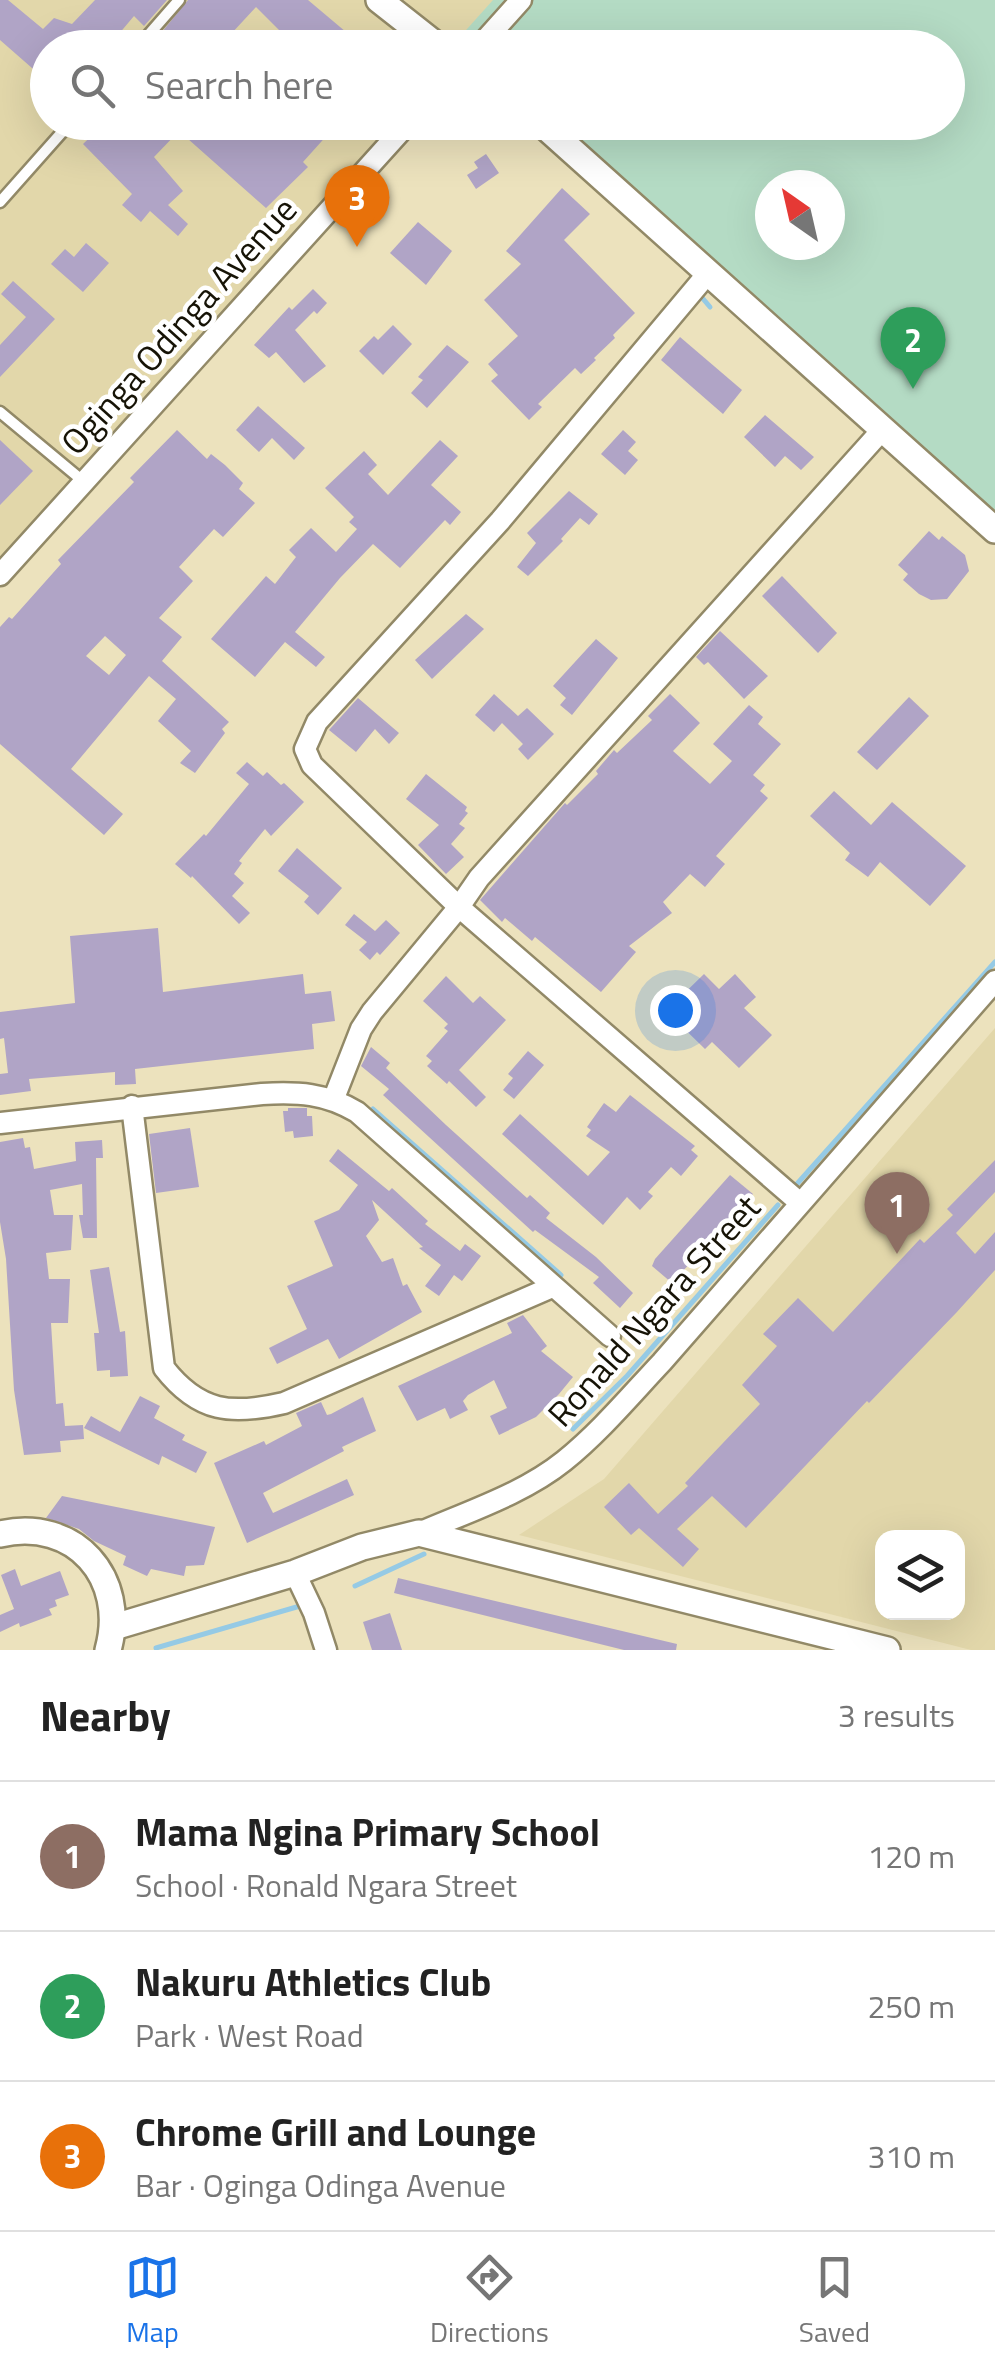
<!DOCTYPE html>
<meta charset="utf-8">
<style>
:root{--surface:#fff;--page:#f2f2f2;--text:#222;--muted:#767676;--line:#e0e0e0;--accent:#1a73e8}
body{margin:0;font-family:"Titillium Web",sans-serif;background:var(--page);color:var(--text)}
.controls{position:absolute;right:30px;bottom:30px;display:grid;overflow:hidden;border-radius:20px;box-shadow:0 10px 40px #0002}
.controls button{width:90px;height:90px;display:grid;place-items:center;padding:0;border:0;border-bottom:2px solid var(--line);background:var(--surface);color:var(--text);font:50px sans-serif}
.compass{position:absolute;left:755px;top:170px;width:90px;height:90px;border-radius:50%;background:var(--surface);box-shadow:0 10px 40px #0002;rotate:326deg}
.you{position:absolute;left:675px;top:1010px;width:35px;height:35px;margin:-25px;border:8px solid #fff;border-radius:50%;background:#1a73e8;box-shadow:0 0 0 15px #1a73e833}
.badge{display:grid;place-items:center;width:65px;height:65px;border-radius:50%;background:var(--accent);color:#fff;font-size:32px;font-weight:700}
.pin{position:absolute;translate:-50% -82px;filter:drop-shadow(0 2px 5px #0008)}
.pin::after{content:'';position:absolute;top:52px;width:35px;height:30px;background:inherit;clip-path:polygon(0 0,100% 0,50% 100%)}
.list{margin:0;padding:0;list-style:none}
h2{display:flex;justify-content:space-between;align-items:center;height:130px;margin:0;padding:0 40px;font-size:42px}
h2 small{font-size:32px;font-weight:400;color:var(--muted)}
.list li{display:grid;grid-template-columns:65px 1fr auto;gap:30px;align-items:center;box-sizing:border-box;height:150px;padding:0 40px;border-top:2px solid var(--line)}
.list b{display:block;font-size:38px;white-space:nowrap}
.list p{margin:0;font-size:32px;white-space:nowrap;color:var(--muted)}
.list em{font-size:32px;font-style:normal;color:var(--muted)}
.icon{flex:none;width:55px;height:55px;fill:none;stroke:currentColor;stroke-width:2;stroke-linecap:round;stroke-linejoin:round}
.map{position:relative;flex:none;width:995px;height:1650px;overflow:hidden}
.search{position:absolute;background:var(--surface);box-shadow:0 10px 40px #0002;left:30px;right:30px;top:30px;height:110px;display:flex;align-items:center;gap:25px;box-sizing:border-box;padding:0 35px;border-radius:55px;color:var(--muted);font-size:38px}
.sheet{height:580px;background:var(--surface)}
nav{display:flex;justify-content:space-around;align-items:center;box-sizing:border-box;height:140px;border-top:2px solid var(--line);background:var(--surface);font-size:28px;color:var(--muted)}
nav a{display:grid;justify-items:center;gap:5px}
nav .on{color:var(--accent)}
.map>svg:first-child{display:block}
</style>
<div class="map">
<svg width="995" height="1650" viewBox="0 0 995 1650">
<rect width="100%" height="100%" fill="#ece2bd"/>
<g fill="#e2d7aa" fill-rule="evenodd">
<polygon points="0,0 506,0 463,47 48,48 48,122 396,123 0,567"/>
<path d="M995 1028V1650H971L519 1535 604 1479ZM882 1538H958V1612H882Z"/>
</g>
<path fill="#b4dbc4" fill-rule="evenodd" d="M493 0H995V532L527 123 948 122V48H450ZM770 185H830V245H770Z"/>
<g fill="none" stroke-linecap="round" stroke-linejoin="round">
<g stroke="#95cae5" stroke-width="5">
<polyline points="699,294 710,307"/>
<polyline points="373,1109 561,1275"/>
<polyline points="796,1185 995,962"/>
<polyline points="573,1429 627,1376 778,1205"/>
<polyline points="355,1586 424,1554"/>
<polyline points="156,1648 300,1606"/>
</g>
</g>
<g fill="#b0a4c6" fill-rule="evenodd">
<polygon points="0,0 8,0 43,29 54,18 72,24 95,0 167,0 144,26 134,16 107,48 48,48 48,82 0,40"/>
<polygon points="188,0 308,0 365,48 297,48 256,7 218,48 167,48 157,38"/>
<polygon points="106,122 129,122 142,136 155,122 339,122 303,162 308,167 266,208 179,131 154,157 183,191 168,205 188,224 178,236 150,211 141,222 122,205 132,194 83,144"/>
<polygon points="486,154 499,173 476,189 467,175 478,168 474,162"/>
<polygon points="562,188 590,214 564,240 635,313 613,335 615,338 594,358 596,360 581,374 575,368 538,404 542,407 529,420 491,381 498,375 488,364 518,336 484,300 521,264 506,251"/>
<polygon points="418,222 452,251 426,285 390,253"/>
<polygon points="86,243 109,263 83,292 51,264 65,249 74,257"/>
<polygon points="13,281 55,319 0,377 0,345 26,317 1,294"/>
<polygon points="313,289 327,303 317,314 314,311 295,330 326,366 304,383 276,352 269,358 254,345 289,307 292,310"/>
<polygon points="393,325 412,344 383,375 359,351 374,336 378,340"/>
<polygon points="680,337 742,390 723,414 661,360"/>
<polygon points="447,345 469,362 427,408 411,393 423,380 418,377"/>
<polygon points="258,406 305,448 294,460 272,438 259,452 236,430"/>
<polygon points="765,415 814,457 801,470 785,456 775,467 744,437"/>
<path d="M177 430 207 459 211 454 225 465 243 483 239 489 255 503 223 537 214 529 179 567 193 581 159 618 182 637 162 661 229 722 222 729 225 733 195 773 180 763 191 751 158 721 176 699 149 676 71 769 123 814 104 835 0 744V627L9 617 12 619 61 564 58 560 134 482 130 478ZM105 636 126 655 109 675 86 656Z"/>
<polygon points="623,430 636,442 628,451 638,460 625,475 601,454"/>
<polygon points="0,440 33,471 0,505"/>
<polygon points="440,440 458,456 431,485 461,512 450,525 445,520 400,568 373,544 340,578 295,632 325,657 316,667 285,642 255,677 211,639 266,576 275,584 296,557 289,550 311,528 336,552 357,529 349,522 354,517 325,488 364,451 377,465 368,474 388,495"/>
<polygon points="569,491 598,514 589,525 580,518 561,539 563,541 528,576 517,567 536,543 527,533"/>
<polygon points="929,531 939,540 942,536 965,555 969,571 947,599 931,600 919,594 903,580 908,574 898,565"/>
<polygon points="782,576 837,633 818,653 762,596"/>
<polygon points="466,614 484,629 432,679 415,660"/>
<polygon points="720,631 768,676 744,699 708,662 704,665 696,657"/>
<polygon points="596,639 618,658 572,715 560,705 566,698 553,686"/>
<polygon points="494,694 518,716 527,708 554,734 528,760 518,749 523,744 502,723 494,732 475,715"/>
<polygon points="670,694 700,723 673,751 710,784 732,761 713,744 749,705 763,717 758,724 781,744 753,775 765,785 760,791 768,798 716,856 725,864 705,887 690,874 663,902 672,913 629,946 636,952 601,992 535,937 532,941 505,918 502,922 480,900 565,803 567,805 598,774 596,771 614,750 617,753 652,720 648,716"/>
<polygon points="909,697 929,716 877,770 857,752"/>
<polygon points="358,698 399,733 389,744 375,729 356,752 329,730"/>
<polygon points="247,762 263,776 267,772 281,785 284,783 304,802 271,836 265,829 239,861 242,863 234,874 244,883 232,896 250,913 239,924 192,876 191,878 175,864 204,834 206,836 249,784 236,773"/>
<polygon points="426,774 467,807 465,811 468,813 459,824 465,828 451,844 464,857 446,874 418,845 439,825 406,799"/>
<polygon points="834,791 871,825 892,802 966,866 930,906 880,862 868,877 845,860 850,853 810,816"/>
<polygon points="297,848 342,888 318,915 304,902 309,896 278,871"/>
<polygon points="354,914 375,931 386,920 400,933 380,955 377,952 370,960 359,950 367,942 345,925"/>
<polygon points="158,928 163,992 303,974 305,994 331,991 335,1021 312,1024 314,1049 135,1069 136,1084 115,1085 115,1072 29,1079 31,1091 0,1095 0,1074 8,1073 4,1038 0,1039 0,1012 75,1003 70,936"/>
<polygon points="704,974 719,989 735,974 756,997 744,1008 772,1035 739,1068 712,1042 705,1049 666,1011"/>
<polygon points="446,976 473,1003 480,996 506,1020 459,1070 486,1097 476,1107 449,1081 447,1084 427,1066 432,1061 426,1056 448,1031 444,1028 448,1024 423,1001"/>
<polygon points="371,1047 390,1063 386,1068 446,1125 527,1198 530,1195 550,1213 546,1218 596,1257 633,1293 620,1308 593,1283 599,1277 535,1230 533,1232 383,1095 389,1089 361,1066"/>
<polygon points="528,1051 544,1065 514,1099 503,1090 513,1078 508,1074"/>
<polygon points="630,1095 695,1146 691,1150 698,1156 681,1176 671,1167 648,1192 653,1196 640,1210 627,1197 603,1225 502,1134 520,1114 588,1176 610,1152 586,1136 591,1130 587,1127 604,1103 616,1112"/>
<polygon points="288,1108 307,1108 307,1116 312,1116 313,1136 294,1138 293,1131 285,1132 283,1111 288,1111"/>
<polygon points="190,1128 199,1187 156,1193 149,1134"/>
<polygon points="23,1138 25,1148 30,1147 34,1169 76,1161 75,1142 102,1140 103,1158 96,1158 97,1238 83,1238 79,1215 83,1215 82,1184 50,1190 54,1215 73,1215 71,1250 46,1253 49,1279 70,1279 68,1323 51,1323 56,1404 63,1403 65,1426 83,1425 84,1439 60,1441 61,1452 24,1455 14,1390 6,1259 0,1222 0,1142"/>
<polygon points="338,1149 389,1191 392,1188 428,1221 425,1224 460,1251 465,1244 481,1256 462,1281 454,1275 439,1296 425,1286 441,1265 419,1248 423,1247 372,1200 379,1220 366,1236 382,1262 393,1258 403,1286 407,1284 422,1312 339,1359 328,1339 277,1364 269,1348 307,1329 287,1286 333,1266 314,1221 339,1210 358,1185 329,1161"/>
<polygon points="995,1160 995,1192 956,1233 975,1254 995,1232 995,1270 956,1313 869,1403 867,1401 746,1528 712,1496 677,1529 699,1549 683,1567 639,1528 631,1535 604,1507 629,1483 658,1514 688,1486 685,1483 760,1404 742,1385 777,1346 763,1334 798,1298 833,1332 920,1239 924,1243 953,1215 947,1209"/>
<polygon points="730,1175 753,1194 672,1283 652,1266 655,1259"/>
<polygon points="109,1267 120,1332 125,1331 128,1376 110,1377 110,1370 97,1371 94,1333 99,1333 90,1270"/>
<polygon points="523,1315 547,1346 541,1351 573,1377 559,1394 536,1417 499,1435 490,1416 507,1408 494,1380 468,1395 463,1401 468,1410 450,1419 445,1408 417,1421 398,1386 512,1333 507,1323"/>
<polygon points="140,1396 160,1406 154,1418 185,1435 182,1440 207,1452 196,1473 162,1456 159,1465 84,1428 91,1416 120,1432"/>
<polygon points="363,1397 376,1431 342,1447 344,1451 263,1493 273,1513 347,1479 354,1495 247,1543 214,1463 264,1441 266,1445 302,1426 296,1413 321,1402 327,1415 331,1414"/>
<polygon points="62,1496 215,1527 204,1565 186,1566 184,1576 151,1569 147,1576 123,1565 126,1556 94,1541 79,1529 46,1518"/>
<polygon points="15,1569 21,1586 60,1571 69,1595 55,1600 57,1606 49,1609 52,1615 20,1627 19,1623 0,1632 0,1615 14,1609 1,1575"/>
<polygon points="398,1578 677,1644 676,1650 624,1650 394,1593"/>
<polygon points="390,1613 402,1650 372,1650 363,1622"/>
</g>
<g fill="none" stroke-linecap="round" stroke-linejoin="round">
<defs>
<g id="service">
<polyline points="137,48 179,0"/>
<polyline points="0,202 71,122"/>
<polyline points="0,412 83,481"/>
</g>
<g id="minor">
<polyline points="478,48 521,0"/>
<polyline points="709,272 500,521 317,722 305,749 312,765 459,907 799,1202"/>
<polyline points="0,575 409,122"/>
<polyline points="334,1098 361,1029 372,1012 459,907 479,878 883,429"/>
<path d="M132 1106 164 1368C199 1413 232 1415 284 1403L552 1287"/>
<path d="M0 1123 262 1094C298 1092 325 1093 357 1112L610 1336"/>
<path d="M419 1533C467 1512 523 1494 564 1461 600 1432 630 1396 662 1362L995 981"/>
<polyline points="295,1573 314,1613 326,1650"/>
</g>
<g id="tertiary">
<polyline points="379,0 440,48"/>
<polyline points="540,122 995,530"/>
<path d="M0 1534C75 1517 128 1578 108 1650"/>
<polyline points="114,1627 295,1573 362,1547 419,1533 887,1650"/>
</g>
</defs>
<use href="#service" stroke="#928967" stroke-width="15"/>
<use href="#minor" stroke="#928967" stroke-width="25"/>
<use href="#tertiary" stroke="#928967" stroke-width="30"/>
<use href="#service" stroke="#fff" stroke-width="10"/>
<use href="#minor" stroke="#fff" stroke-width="20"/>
<use href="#tertiary" stroke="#fff" stroke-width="25"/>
</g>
<g text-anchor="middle" stroke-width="9" stroke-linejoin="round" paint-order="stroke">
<g font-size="35" fill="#161306" stroke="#fff">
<text transform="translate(179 326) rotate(-48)" y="12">Oginga Odinga Avenue</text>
<text transform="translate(654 1311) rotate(-48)" y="12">Ronald Ngara Street</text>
</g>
</g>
</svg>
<div class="controls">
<button><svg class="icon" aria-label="layers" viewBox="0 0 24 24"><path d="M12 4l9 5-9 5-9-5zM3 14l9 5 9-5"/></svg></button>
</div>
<svg class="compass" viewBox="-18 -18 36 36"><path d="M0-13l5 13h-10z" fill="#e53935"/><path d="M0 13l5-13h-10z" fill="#767676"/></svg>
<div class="you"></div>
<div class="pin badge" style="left:897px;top:1254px;background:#8d6e63">1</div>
<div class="pin badge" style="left:913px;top:389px;background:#2e9e5b">2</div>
<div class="pin badge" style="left:357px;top:247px;background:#e8710a">3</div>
<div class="search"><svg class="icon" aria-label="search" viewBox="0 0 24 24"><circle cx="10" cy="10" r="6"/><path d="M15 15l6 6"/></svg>Search here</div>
</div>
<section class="sheet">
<h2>Nearby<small>3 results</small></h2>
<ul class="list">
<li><span class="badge" style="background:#8d6e63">1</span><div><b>Mama Ngina Primary School</b><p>School · Ronald Ngara Street</p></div><em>120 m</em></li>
<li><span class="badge" style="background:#2e9e5b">2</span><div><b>Nakuru Athletics Club</b><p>Park · West Road</p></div><em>250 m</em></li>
<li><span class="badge" style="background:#e8710a">3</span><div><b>Chrome Grill and Lounge</b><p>Bar · Oginga Odinga Avenue</p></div><em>310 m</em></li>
</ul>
</section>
<nav>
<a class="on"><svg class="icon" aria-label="map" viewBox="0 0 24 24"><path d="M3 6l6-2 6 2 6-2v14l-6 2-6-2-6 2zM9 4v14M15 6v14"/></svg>Map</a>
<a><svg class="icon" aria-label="directions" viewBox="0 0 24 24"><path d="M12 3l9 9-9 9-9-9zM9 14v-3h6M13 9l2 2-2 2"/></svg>Directions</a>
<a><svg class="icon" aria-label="saved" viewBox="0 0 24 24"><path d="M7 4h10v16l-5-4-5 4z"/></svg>Saved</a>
</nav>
